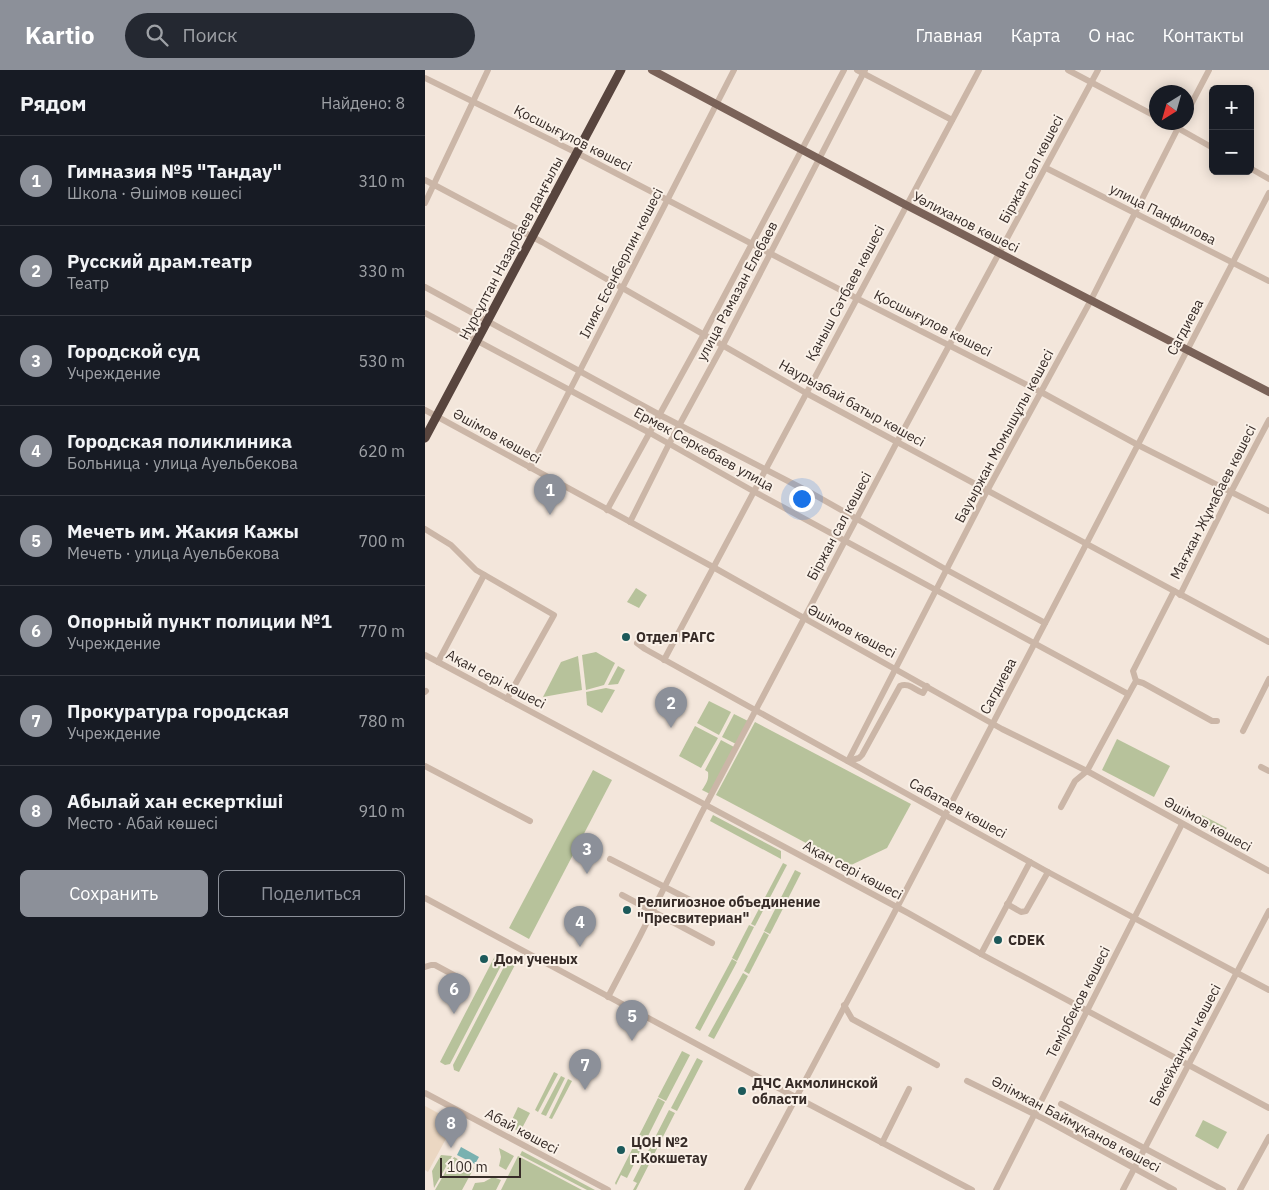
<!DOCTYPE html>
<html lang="ru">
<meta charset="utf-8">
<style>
:root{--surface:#171b24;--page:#242831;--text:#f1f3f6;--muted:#9ea1a6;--line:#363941;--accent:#8c9099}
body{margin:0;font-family:"IBM Plex Sans",sans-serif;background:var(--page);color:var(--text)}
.controls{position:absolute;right:15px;top:15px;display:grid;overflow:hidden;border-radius:8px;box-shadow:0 2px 12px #0003}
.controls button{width:45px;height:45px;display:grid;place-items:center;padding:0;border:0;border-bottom:1px solid var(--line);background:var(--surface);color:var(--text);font:25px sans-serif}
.compass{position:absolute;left:724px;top:15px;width:45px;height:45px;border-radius:50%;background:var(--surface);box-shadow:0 2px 12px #0003;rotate:217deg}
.scale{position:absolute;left:15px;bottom:12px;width:81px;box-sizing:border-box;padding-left:5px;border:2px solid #372c28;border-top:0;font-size:14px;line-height:18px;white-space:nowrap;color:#372c28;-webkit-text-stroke:4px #faf1e8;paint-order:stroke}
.you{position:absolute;left:376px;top:428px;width:18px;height:18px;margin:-12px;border:4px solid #fff;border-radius:50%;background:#1a73e8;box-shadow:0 0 0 8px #1a73e833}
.badge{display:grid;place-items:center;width:32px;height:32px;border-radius:50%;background:var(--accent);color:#fff;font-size:16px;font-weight:700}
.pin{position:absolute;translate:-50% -41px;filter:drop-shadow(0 1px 2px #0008)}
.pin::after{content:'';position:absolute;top:26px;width:18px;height:15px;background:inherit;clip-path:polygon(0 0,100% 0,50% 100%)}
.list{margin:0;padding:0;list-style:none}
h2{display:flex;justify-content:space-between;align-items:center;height:65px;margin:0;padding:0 20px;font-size:21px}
h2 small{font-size:16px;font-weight:400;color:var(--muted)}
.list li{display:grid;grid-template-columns:32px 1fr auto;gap:15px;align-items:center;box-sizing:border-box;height:90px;padding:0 20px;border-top:1px solid var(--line)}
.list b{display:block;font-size:19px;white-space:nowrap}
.list p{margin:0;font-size:16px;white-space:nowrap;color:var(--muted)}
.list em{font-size:16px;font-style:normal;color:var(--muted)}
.actions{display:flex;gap:10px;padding:15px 20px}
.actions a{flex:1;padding:11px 0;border:1px solid var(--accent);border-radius:8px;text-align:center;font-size:18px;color:var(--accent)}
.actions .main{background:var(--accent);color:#fff}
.icon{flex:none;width:28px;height:28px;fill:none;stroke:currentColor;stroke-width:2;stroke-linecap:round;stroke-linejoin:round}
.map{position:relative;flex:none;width:844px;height:1120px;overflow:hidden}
header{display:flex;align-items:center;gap:30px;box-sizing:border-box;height:70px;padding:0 25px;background:var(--accent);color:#fff}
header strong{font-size:24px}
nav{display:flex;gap:28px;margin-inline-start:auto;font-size:18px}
.search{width:350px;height:45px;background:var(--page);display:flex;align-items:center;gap:12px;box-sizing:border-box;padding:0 18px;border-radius:28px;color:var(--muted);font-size:19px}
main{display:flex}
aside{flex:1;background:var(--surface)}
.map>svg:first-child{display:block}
</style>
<header>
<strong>Kartio</strong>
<div class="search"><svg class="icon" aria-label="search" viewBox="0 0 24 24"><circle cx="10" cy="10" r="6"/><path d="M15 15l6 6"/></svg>Поиск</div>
<nav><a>Главная</a><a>Карта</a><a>О нас</a><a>Контакты</a></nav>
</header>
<main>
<aside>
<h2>Рядом<small>Найдено: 8</small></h2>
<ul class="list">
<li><span class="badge">1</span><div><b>Гимназия №5 &quot;Тандау&quot;</b><p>Школа · Әшімов көшесі</p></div><em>310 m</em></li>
<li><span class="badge">2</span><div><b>Русский драм.театр</b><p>Театр</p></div><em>330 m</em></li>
<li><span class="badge">3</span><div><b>Городской суд</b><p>Учреждение</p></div><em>530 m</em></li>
<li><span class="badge">4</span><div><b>Городская поликлиника</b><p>Больница · улица Ауельбекова</p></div><em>620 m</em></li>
<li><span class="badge">5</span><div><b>Мечеть им. Жакия Кажы</b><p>Мечеть · улица Ауельбекова</p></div><em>700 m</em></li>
<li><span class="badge">6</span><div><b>Опорный пункт полиции №1</b><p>Учреждение</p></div><em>770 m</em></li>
<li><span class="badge">7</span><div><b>Прокуратура городская</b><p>Учреждение</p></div><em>780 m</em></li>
<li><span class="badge">8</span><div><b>Абылай хан ескерткіші</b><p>Место · Абай көшесі</p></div><em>910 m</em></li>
</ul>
<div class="actions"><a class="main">Сохранить</a><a>Поделиться</a></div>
</aside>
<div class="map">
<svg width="844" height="1120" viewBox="0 0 844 1120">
<rect width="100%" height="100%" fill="#f3e6db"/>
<g fill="#b7c29b">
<polygon points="211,518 222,525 214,538 202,532"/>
<polygon points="171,582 190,593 179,615 161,620 157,585"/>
<polygon points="153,586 157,620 118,627 136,592"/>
<polygon points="193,596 200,600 193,614 183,615"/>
<polygon points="181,618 190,620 177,643 162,635 161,622"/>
<polygon points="284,631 306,642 294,665 272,653"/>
<polygon points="309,644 323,651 311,674 297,667"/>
<polygon points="330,652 486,734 462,778 424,796 291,725"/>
<polygon points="270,656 293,668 276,698 254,686"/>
<polygon points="692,669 745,696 729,727 677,700"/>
<path d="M296 670 309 677 285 724 277 720C281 714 284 710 283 702L280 700Z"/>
<polygon points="168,700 187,710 104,869 84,858"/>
<polygon points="288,745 356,781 356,789 285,751"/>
<polygon points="777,745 802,758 797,763 774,750"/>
<polygon points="358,793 362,795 330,856 326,854"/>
<polygon points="370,800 376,803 345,864 339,861"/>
<polygon points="324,855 329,857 312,891 307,888"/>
<polygon points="339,862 344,865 324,904 319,901"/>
<polygon points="71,884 80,888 25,994 20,995 15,992"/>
<polygon points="83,889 91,893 34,1002 29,1000 28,995"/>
<polygon points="307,889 312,892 275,961 270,958"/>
<polygon points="318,903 323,906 289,969 283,966"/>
<polygon points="257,981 265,985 241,1031 233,1027"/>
<polygon points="272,988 278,991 252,1041 246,1038"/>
<polygon points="129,1002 133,1004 113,1042 110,1040"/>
<polygon points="136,1006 140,1008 121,1046 116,1044"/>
<polygon points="143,1009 147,1011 127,1049 124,1048"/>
<polygon points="233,1028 240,1032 202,1108 196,1105 191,1115 190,1113"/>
<polygon points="93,1037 105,1043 95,1062 84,1056"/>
<polygon points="244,1040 250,1043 211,1120 208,1120 212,1113 208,1111"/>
<polygon points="778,1050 802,1062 793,1079 770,1066"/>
<polygon points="74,1078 89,1086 81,1100 74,1096 76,1087"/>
<polygon points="97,1081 170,1120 162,1120 95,1085"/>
<polygon points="16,1085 27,1086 9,1118 7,1101"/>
<polygon points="93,1086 157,1120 76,1120"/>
<polygon points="29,1087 49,1098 37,1120 10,1120"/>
<polygon points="68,1107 76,1110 71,1120 47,1120 50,1113 59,1112"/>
</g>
<polygon fill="#ebd7c2" points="0,1036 30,1052 3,1102 0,1100"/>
<polygon fill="#79b1b0" points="36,1077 54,1087 50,1094 32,1085"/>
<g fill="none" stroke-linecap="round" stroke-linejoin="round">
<g stroke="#cbb6a7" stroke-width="6">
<polyline points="432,0 527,50"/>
<polyline points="643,0 732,47"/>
<polyline points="0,8 152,83 431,228 616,322 713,375 844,441"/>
<polyline points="762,42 784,0"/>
<polyline points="742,52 788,78"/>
<polyline points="621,98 844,211"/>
<polyline points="825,98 844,109"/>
<polyline points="0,110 117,172 381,323 844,572"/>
<polyline points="0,133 63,0"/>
<polyline points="0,217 235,345 388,424 522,500 620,553"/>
<polyline points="0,243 225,363 328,421 703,624"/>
<polyline points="0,340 288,497 577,659 662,701 844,801"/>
<polyline points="105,398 309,0"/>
<polyline points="182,440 279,264 419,0"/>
<polyline points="205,452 244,374 298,275 440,0"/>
<polyline points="0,459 26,475 51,500 129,545 82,629"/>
<polyline points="755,525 806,422 844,350"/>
<polyline points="212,573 220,579 623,802 844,920"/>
<polyline points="0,585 483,843 556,884 844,1038"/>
<polyline points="239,590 554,0"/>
<polyline points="13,592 59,505"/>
<polyline points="711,611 718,613 787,651 792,651"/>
<polyline points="0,622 1,621"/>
<polyline points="818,661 844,609"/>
<polyline points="423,691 562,421 666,230 756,52"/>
<path d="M423 691 434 688 437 685 475 616C483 612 490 620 498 623L502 616"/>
<polyline points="0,696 105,751"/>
<polyline points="836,697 844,701"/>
<polyline points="636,737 650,711 662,701 707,618 711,611 708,601 749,521"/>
<polyline points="185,789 267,831 272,831"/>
<polyline points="197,825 287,873"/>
<polyline points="0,828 359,1021 547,1120"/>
<polyline points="582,834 596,842 601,841 623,802"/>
<polyline points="556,884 605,792"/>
<polyline points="0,897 6,895 10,895 36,909"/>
<polyline points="183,927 215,866 276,744 472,372 673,0"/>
<polyline points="419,935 427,949 512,995"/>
<polyline points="542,1011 621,1050 749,1120"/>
<polyline points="0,1023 183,1120"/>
<polyline points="636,1034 798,1120"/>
<polyline points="457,1073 484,1019"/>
<polyline points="322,1120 466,849 844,123"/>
<polyline points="571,1120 757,754"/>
<polyline points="698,1120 844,841"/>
<polyline points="815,1120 844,1067"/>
</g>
<polyline stroke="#7a6258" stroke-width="8" points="227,0 481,135 844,322"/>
<polyline stroke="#58453e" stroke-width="9" points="0,368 196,0"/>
</g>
<g fill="#1c595a" stroke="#faf1e8" stroke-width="2">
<circle cx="201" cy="567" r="5"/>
<circle cx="202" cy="840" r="5"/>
<circle cx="573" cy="870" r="5"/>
<circle cx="59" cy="889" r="5"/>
<circle cx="317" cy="1021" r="5"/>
<circle cx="196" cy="1080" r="5"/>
</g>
<g text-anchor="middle" stroke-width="4" stroke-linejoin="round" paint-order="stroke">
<g font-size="14" fill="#372c28" stroke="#faf1e8">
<text transform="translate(148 68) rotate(27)" y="5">Қосшығұлов көшесі</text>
<text transform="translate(606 99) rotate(-62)" y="5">Біржан сал көшесі</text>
<text transform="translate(738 144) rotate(27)" y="5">улица Панфилова</text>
<text transform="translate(541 152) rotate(27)" y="5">Уәлиханов көшесі</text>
<text transform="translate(86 178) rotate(-62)" y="5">Нұрсұлтан Назарбаев даңғылы</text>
<text transform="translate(196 193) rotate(-63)" y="5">Ілияс Есенберлин көшесі</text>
<text transform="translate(312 221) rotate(-62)" y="5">улица Рамазан Елебаев</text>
<text transform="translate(420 223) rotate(-62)" y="5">Қаныш Сәтбаев көшесі</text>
<text transform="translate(508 253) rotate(27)" y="5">Қосшығұлов көшесі</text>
<text transform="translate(760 257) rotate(-62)" y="5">Сагдиева</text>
<text transform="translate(427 333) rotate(29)" y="5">Наурызбай батыр көшесі</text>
<text transform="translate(72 366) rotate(29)" y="5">Әшімов көшесі</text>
<text transform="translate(579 366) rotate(-62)" y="5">Бауыржан Момышұлы көшесі</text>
<text transform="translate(279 379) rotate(29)" y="5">Ермек Серкебаев улица</text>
<text transform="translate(788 432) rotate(-63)" y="5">Мағжан Жұмабаев көшесі</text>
<text transform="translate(414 456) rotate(-62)" y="5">Біржан сал көшесі</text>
<text transform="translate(427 561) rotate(28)" y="5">Әшімов көшесі</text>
<text transform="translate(71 609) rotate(28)" y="5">Ақан сері көшесі</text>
<text transform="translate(573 616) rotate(-62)" y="5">Сагдиева</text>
<text transform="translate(533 738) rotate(29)" y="5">Сабатаев көшесі</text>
<text transform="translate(783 754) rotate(29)" y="5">Әшімов көшесі</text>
<text transform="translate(428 800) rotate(28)" y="5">Ақан сері көшесі</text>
<text transform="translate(653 932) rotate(-63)" y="5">Темірбеков көшесі</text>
<text transform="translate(760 975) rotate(-62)" y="5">Бөкейханұлы көшесі</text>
<text transform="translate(651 1054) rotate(28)" y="5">Әлімжан Баймұқанов көшесі</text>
<text transform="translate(97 1061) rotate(28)" y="5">Абай көшесі</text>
</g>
<g font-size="14" font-weight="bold" fill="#372c28" stroke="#faf1e8" text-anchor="start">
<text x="211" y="572">Отдел РАГС</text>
<text x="212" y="837">Религиозное объединение<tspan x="212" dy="16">"Пресвитериан"</tspan></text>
<text x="583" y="875">CDEK</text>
<text x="69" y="894">Дом ученых</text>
<text x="327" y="1018">ДЧС Акмолинской<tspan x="327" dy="16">области</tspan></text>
<text x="206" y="1077">ЦОН №2<tspan x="206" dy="16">г.Кокшетау</tspan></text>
</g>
</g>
</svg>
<div class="controls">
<button>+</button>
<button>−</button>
</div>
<svg class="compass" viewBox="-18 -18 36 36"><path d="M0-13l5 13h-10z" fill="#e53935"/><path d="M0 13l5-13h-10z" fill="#9ea1a6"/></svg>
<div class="scale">100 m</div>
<div class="you"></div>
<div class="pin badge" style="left:125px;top:445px">1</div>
<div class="pin badge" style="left:246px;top:658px">2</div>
<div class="pin badge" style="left:162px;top:804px">3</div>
<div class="pin badge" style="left:155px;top:877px">4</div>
<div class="pin badge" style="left:207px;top:971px">5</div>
<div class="pin badge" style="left:29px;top:944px">6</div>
<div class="pin badge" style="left:160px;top:1020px">7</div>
<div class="pin badge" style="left:26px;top:1078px">8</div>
</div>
</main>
